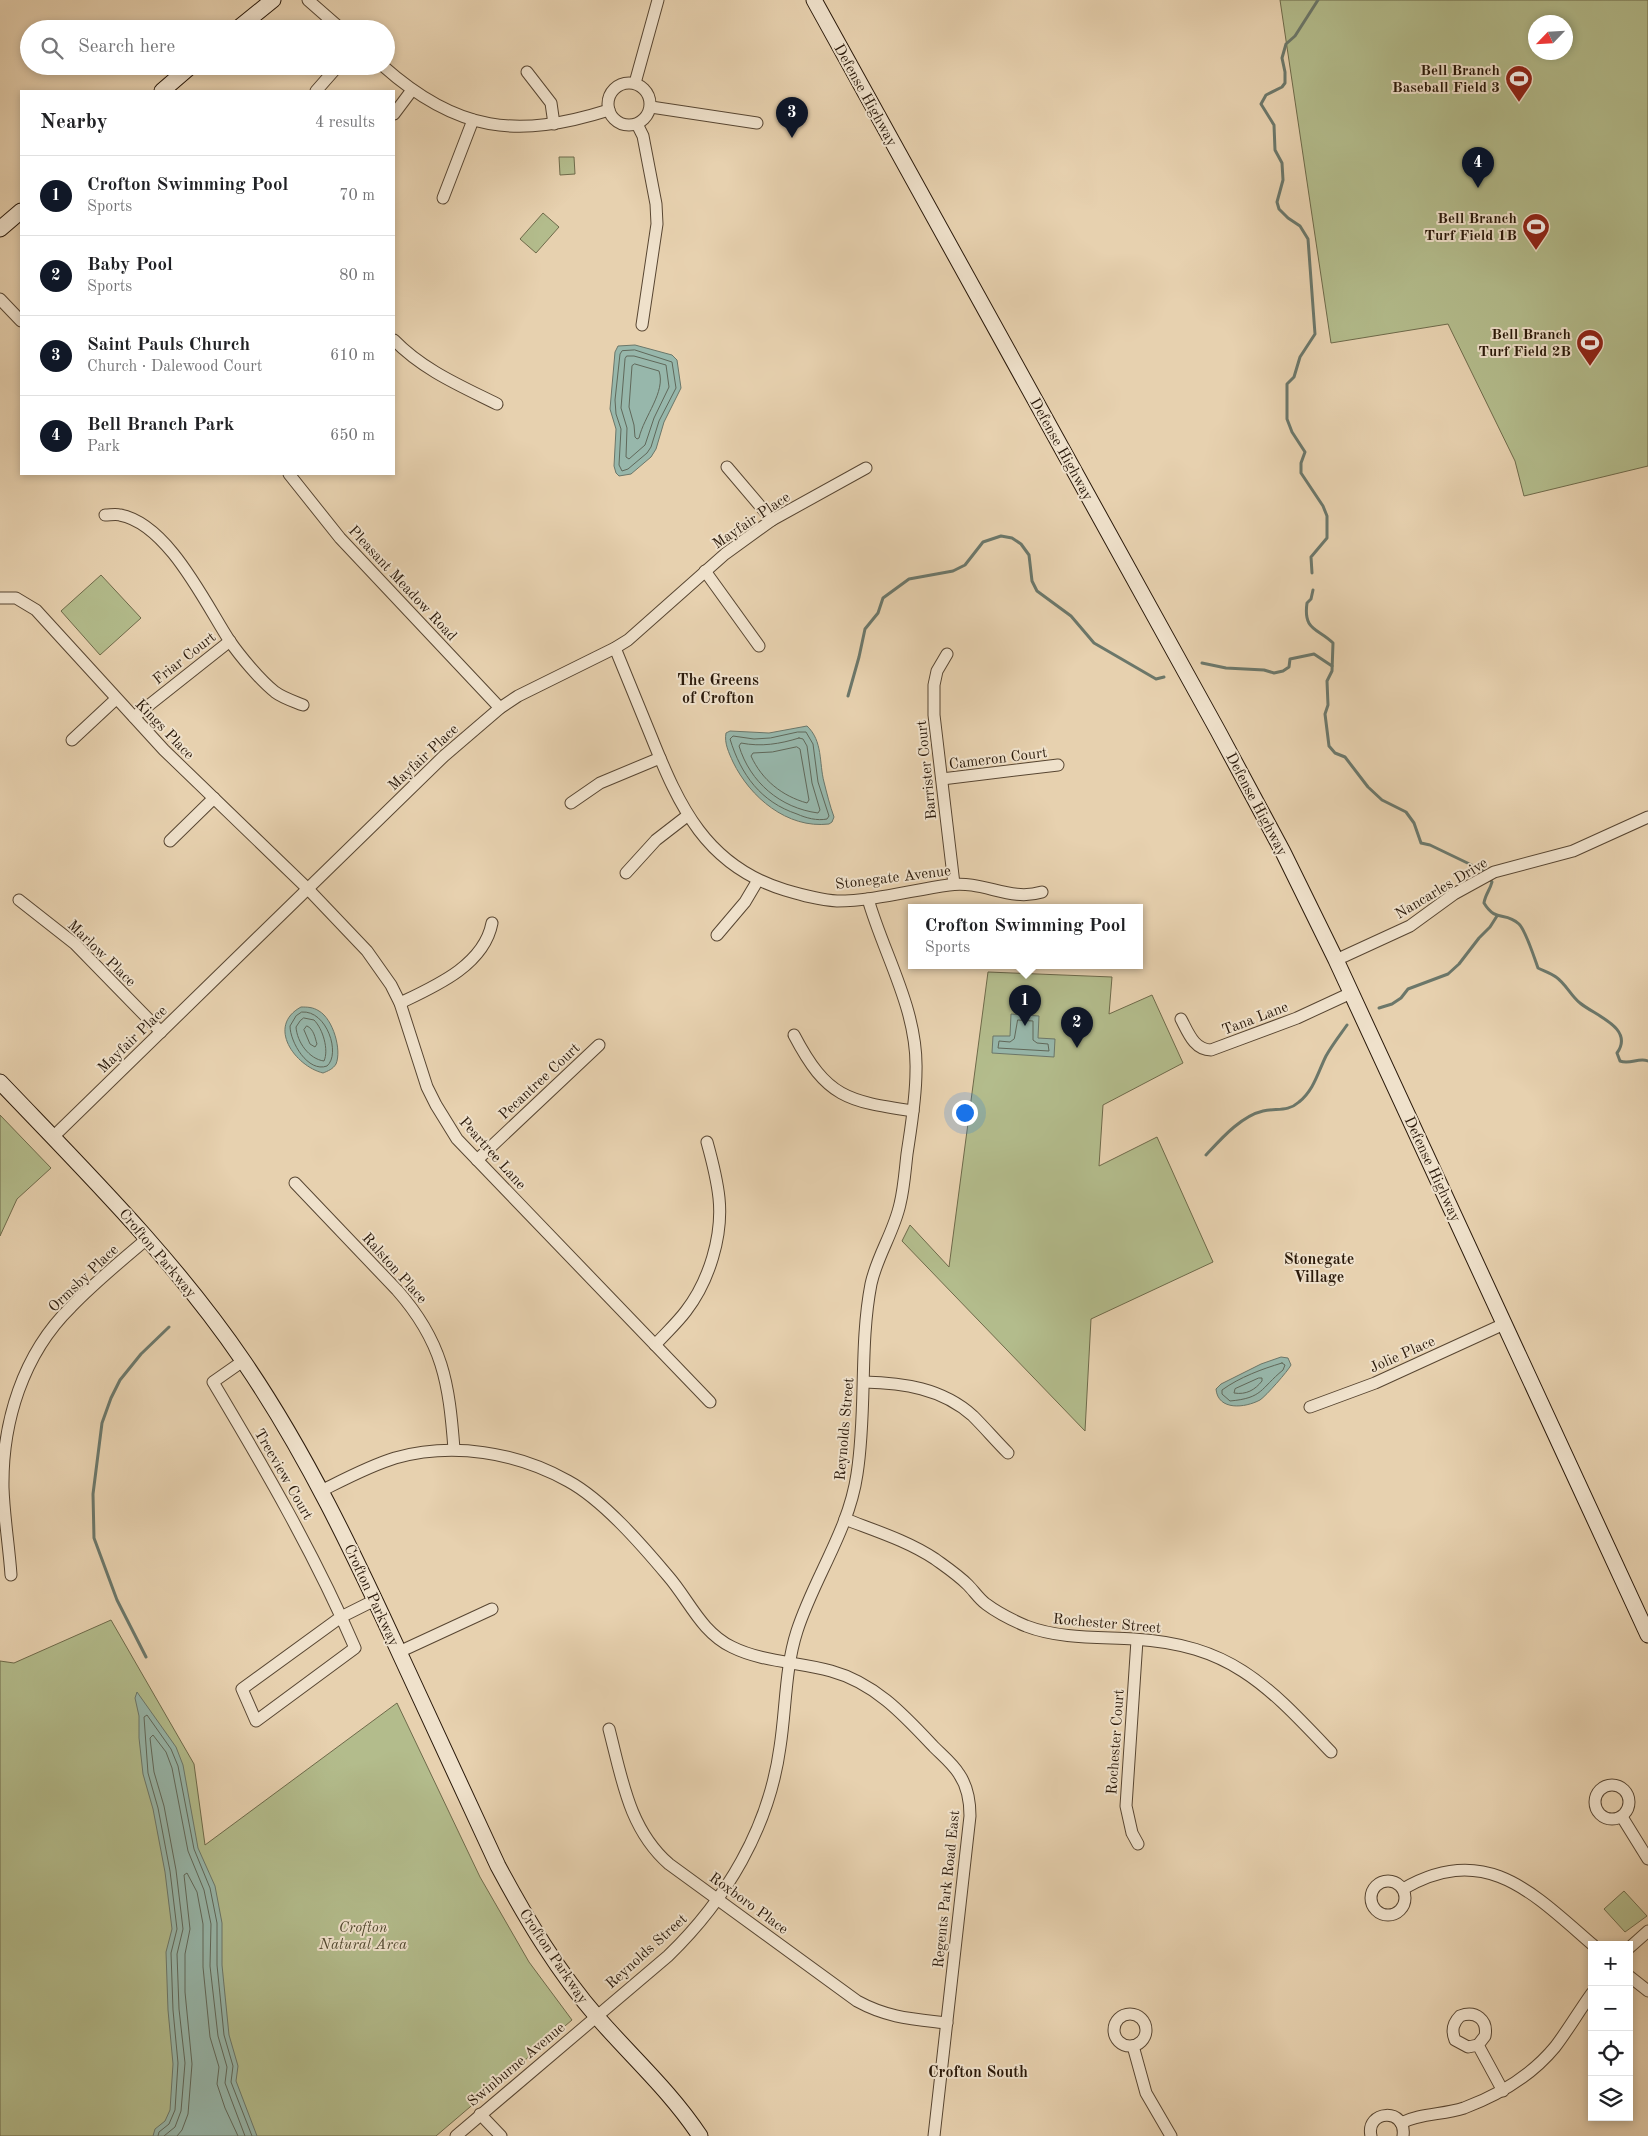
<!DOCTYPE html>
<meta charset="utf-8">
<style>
:root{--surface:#fff;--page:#f6f6f6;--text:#202124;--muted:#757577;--line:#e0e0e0;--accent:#111827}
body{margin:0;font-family:"Old Standard TT",serif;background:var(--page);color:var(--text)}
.controls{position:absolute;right:15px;bottom:15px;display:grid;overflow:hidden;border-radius:0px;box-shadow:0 2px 8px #0003}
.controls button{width:45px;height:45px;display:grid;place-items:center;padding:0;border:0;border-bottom:1px solid var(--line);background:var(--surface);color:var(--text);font:25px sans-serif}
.compass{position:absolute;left:1528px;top:15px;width:45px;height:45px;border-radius:50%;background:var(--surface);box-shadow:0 2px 8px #0003;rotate:245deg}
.you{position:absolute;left:964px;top:1112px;width:18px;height:18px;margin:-12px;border:4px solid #fff;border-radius:50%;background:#1a73e8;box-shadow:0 0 0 8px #1a73e833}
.badge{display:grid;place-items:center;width:32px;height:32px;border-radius:50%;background:var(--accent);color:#fff;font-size:16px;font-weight:700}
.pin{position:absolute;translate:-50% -41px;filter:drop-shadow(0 1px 2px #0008)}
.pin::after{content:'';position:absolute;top:26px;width:18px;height:15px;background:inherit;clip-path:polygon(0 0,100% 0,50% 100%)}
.popup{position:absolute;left:908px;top:904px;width:235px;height:65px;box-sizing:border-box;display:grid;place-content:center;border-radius:0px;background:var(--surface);filter:drop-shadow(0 1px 4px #0005);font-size:16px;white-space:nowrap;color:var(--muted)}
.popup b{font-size:19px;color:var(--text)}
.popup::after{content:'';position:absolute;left:50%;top:100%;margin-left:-10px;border:10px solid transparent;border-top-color:var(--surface)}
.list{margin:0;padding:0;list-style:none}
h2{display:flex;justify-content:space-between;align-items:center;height:65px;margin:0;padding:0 20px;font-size:21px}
h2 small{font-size:16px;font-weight:400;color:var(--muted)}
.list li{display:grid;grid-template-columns:32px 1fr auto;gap:15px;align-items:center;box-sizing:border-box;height:80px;padding:0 20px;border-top:1px solid var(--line)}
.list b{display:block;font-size:19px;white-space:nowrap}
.list p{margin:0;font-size:16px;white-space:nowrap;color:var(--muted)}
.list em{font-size:16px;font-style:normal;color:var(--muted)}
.icon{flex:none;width:28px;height:28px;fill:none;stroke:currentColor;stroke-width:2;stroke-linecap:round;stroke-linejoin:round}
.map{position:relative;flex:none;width:1648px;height:2136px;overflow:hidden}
.search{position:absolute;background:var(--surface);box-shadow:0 2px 8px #0003;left:20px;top:20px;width:375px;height:55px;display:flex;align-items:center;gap:12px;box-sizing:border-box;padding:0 18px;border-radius:28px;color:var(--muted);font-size:19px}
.panel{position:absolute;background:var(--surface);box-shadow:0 2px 8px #0003;left:20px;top:90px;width:375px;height:385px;border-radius:0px}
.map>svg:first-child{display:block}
</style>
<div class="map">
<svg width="1648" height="2136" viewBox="0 0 1648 2136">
<rect width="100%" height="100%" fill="#e7d1af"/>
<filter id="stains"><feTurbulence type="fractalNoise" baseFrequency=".004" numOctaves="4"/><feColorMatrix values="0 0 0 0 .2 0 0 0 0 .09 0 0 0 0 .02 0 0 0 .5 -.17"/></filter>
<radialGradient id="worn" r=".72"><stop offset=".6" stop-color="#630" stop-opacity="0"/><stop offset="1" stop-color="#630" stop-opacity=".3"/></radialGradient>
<g fill="#b3bc8c" stroke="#6e6a4a" fill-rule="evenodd">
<path d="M1280 0H1648V466L1524 496 1515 461 1448 324 1331 343ZM1536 22H1566V52H1536Z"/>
<polygon points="559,157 574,157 575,174 560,175"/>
<polygon points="543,213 559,227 536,253 520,239"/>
<polygon points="101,575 141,618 100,655 61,611"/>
<polygon points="988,972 1112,977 1109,1014 1152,995 1183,1063 1103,1105 1099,1166 1157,1137 1213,1262 1091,1319 1085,1431 902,1241 910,1225 949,1267"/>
<polygon points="0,1115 51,1168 17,1199 0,1236"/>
<polygon points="111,1620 194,1764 205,1845 397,1703 480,1877 529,1962 572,2020 436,2136 0,2136 0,1661 14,1663"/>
<polygon points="1624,1891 1647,1916 1625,1932 1604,1909"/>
</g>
<g fill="#97b7ab" stroke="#6b776a">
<polygon points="635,345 672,355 677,360 681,388 664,422 656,449 651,457 631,474 619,476 616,473 614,466 616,429 610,409 615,352 618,346"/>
<path d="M807 726C823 741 819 763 824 782 827 794 830 806 834 817L832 822 829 824C787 829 750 797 733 762 729 753 724 743 726 733L730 731 769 733Z"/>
<path d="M301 1007C307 1007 313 1007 319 1011 333 1019 342 1050 336 1064 333 1069 328 1071 323 1073 295 1066 266 1026 301 1007Z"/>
<polygon points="1011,1014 1039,1016 1038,1038 1055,1039 1054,1057 992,1053 993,1036 1010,1036"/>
<path d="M1281 1357 1288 1358 1291 1365C1288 1371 1266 1396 1260 1400 1245 1408 1218 1411 1216 1389L1221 1384 1261 1364Z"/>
<polygon points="137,1692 176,1747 183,1765 198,1848 215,1886 222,1923 222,1965 229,2035 238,2066 236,2081 257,2136 153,2136 155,2129 165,2121 170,2110 173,2064 168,2010 166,1952 172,1929 165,1872 153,1809 143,1774 139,1738 139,1716 135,1698"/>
</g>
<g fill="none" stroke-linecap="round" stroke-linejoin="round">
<g stroke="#60685a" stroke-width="1">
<polygon points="635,350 672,362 676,388 659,421 651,447 647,453 628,469 622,471 619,465 621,429 616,414 615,400 620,354 622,351"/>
<polygon points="627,356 634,356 666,365 669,387 654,418 645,445 629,459 626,457 627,428 621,408 625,359"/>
<path d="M635 364 659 371C666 392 644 416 639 438L637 439 635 437 634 425 629 407 632 366Z"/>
<path d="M798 732H806L813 744 818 782 829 816 827 819C817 821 806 818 797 814 761 802 741 775 730 739L733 736 754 739 770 738Z"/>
<path d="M799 738 803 739 807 746 812 783 820 810 818 813C780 808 750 782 739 746L741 743C761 747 780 744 799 738Z"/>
<path d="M797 747 800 749 809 800 807 803C782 796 762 780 751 756L753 753 772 752Z"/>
<path d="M302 1012C327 1010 341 1054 327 1066 308 1073 290 1042 290 1026L296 1016Z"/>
<path d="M304 1018 314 1020C323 1029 329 1050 324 1061 309 1059 297 1042 296 1027L300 1021Z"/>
<polygon points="1018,1020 1033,1021 1033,1040 1037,1043 1048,1044 1049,1051 998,1048 999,1041 1010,1042 1014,1039"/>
<path d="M307 1026C314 1029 315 1038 317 1044L315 1047 310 1044 304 1030Z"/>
<path d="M1282 1363 1285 1365 1283 1370C1260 1389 1263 1398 1230 1401L1222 1394V1390C1240 1377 1262 1369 1282 1363Z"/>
<path d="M1259 1378H1262V1381C1255 1390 1246 1395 1234 1393L1235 1389Z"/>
<polyline points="158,2136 159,2132 169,2124 175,2110 178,2063 173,2010 171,1953 177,1929 170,1871 158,1808 148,1773 144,1717 147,1715 171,1749 178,1766 194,1849 210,1888 217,1923 217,1965 224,2035 233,2066 231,2082 252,2136"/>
<polyline points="164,2136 175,2127 181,2111 185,2063 179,2009 177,1954 183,1929 176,1870 164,1806 154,1772 150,1738 153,1735 166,1752 172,1768 188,1851 204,1890 211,1924 210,1966 218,2036 227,2067 225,2083 245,2136"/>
<polyline points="177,2136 182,2130 188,2114 192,2064 185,1992 185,1954 190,1929 184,1875 187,1873 197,1892 203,1924 203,1967 210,2037 219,2067 217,2084 225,2108 238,2136"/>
</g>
<g stroke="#6b776a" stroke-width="3">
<polyline points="1312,573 1311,557 1327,538 1327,516 1323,506 1301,473 1301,463 1305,452 1292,432 1287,419 1287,384 1294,377 1300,357 1315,334 1308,239 1300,226 1288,218 1279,209 1277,202 1283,180 1282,163 1275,150 1274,125 1261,104 1266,95 1282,87 1285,83 1285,72 1282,58 1286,44 1295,36 1318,0"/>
<path d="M1313 590 1311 599 1307 603C1303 631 1318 628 1333 643L1332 671 1327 681 1328 705 1325 714 1329 746 1335 753 1345 757 1368 787 1382 800 1406 812 1414 823 1421 843 1430 845 1482 870 1492 882C1490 890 1485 895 1484 903 1496 923 1505 911 1519 924 1526 931 1534 957 1538 968 1544 971 1551 973 1556 977 1566 984 1571 996 1580 1003 1594 1015 1635 1028 1617 1053L1620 1061C1630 1065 1639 1057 1648 1061"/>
<polyline points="1202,663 1226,668 1264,670 1274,673 1283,671 1289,667 1290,659 1314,654 1332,666"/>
<polyline points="848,696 859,657 865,629 878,613 883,598 909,579 953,571 965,565 983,542 1001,536 1012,538 1021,544 1029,555 1032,581 1037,591 1071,616 1094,643 1156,679 1164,677"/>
<polyline points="1379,1008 1392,1004 1401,998 1408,989 1448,974 1459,964 1479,938 1490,927 1497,916"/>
<path d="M1206 1155C1221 1139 1241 1116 1263 1111 1277 1108 1288 1112 1299 1102 1314 1090 1318 1072 1326 1056 1332 1045 1340 1035 1347 1025"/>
<polyline points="146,1657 117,1600 94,1538 93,1494 102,1423 111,1398 120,1380 141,1354 169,1327"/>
</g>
<defs>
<g id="street">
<polyline points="308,0 341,29"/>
<path d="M383 66C457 132 517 139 609 110"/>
<polyline points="527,72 551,103 554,124"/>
<circle cx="629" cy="104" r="21"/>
<polyline points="635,83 658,0"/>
<polyline points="316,91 338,66"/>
<polyline points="651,107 757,123"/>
<polyline points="394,114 412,90"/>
<polyline points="637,124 643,136 656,204 657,224 642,325"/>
<polyline points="443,198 473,120"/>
<polyline points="0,299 21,321"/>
<path d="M394 340C423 370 461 386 497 404"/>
<polyline points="727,467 772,520"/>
<polyline points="289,474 340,538 500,708"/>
<path d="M105 515C110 515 116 514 120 515 168 524 205 603 229 640 240 656 260 680 275 692 283 698 293 701 303 705"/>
<polyline points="705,571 759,646"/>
<polyline points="0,598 16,598 36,610 164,750 308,889 367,951 391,985 400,1003 427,1087 436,1105 457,1139 710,1402"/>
<path d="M615 648C627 678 639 707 651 736 679 806 706 866 785 890 802 895 819 900 837 901 874 901 912 890 949 885 984 880 1009 902 1042 892"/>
<polyline points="947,654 937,671 934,685 934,715 954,884"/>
<polyline points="134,717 230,641"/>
<polyline points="72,740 116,699"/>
<polyline points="942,779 1058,765"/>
<polyline points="571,803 600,783 660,758"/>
<polyline points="170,841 214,798"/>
<polyline points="626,873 656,840 687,816"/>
<polyline points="19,900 75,944 161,1032"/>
<polyline points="717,935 745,902 758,880"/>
<polyline points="1336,960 1410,926 1454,894 1494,872 1573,851 1648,817"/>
<path d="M400 1003C436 986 484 965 492 923"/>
<path d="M1181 1019C1188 1032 1194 1050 1211 1050L1297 1018 1351 993"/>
<path d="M794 1035C827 1098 847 1101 913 1111"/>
<polyline points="53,1137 444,756 500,708 518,696 615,648 628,640 725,554 772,520 866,468"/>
<polyline points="477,1160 599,1045"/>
<path d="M295 1183 397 1290C443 1342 449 1383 454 1449"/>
<path d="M655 1345C665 1334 677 1323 686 1311 709 1281 723 1236 719 1198 717 1179 712 1160 707 1142"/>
<path d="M243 1361 213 1382C265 1469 315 1555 355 1648L256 1721 242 1689 341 1617 375 1600"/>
<path d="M864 1382C903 1383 942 1388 973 1416 985 1428 996 1441 1008 1453"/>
<polyline points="1310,1407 1375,1383 1504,1324"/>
<path d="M321 1491C345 1479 369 1466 395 1458 453 1442 516 1452 568 1481 603 1500 642 1545 668 1576 689 1600 701 1632 732 1647 762 1662 799 1662 831 1671 875 1683 904 1715 934 1747 942 1755 953 1764 959 1774 968 1787 970 1801 970 1816L934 2136"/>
<path d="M845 1519C876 1531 908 1541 935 1559 946 1567 958 1575 968 1585 974 1591 979 1599 986 1604 998 1613 1012 1620 1026 1626 1060 1639 1098 1637 1134 1639 1232 1645 1268 1686 1331 1752"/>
<path d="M11 1575C9 1546 4 1517 3 1488 2 1422 23 1354 71 1307 95 1282 122 1260 148 1238"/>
<polyline points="1137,1640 1126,1806 1132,1833 1138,1844"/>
<polyline points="399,1652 492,1609"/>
<path d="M609 1729C622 1779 629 1829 669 1864L857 2001C888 2018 913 2019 947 2023"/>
<circle cx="1612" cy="1802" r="17"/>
<polyline points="1622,1817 1648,1859"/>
<circle cx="1388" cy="1898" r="17"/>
<path d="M1403 1889C1485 1841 1533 1893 1593 1945"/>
<polyline points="1629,1948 1648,1931"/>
<polyline points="1629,1976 1648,1991"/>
<circle cx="1130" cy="2030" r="16"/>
<path d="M1478 2045 1468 2047 1455 2040C1451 2030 1453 2023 1460 2016 1476 2010 1488 2020 1485 2036L1478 2045 1503 2091"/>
<polyline points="1133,2046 1146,2093 1171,2136"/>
<polyline points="480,2114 501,2136"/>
<path d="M1401 2123C1421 2113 1443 2115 1464 2108 1499 2095 1531 2076 1555 2047 1568 2030 1579 2011 1592 1993"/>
<path d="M456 2136 668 1956C726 1900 769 1828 780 1747 786 1709 785 1668 797 1631 814 1578 849 1530 857 1474 867 1411 859 1346 871 1284 877 1256 894 1232 900 1204 904 1188 905 1171 907 1154 911 1127 916 1099 916 1071 918 1010 884 955 868 899"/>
<path d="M1371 2136C1365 2110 1407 2107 1403 2136"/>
</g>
<g id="secondary">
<polyline points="814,0 1218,731 1283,852 1336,960 1648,1635"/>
<polyline points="237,29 273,0"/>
<polyline points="162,91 191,66"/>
<polyline points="0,229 21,211"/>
<path d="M0 1082C86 1172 174 1259 244 1362 306 1453 353 1552 399 1652 432 1723 465 1794 498 1866 527 1920 558 1972 598 2018 632 2057 671 2092 700 2136"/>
</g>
</defs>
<use href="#street" stroke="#584632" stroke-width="13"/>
<use href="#secondary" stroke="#291809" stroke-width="17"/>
<use href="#street" stroke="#efe1cb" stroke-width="11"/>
<use href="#secondary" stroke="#efe1cb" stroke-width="15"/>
</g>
<defs>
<symbol id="stadium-pin" viewBox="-11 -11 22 30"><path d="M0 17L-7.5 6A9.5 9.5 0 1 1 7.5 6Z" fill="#8f2418" stroke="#efe1cb"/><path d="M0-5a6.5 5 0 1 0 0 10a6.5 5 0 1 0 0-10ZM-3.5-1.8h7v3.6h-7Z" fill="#fff"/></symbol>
</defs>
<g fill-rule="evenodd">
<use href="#stadium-pin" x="1503" y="63" width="32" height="43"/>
<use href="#stadium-pin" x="1520" y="211" width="32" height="43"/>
<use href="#stadium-pin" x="1574" y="327" width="32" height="43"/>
</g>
<g text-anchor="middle" stroke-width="4" stroke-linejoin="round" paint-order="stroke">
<g font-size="15" font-weight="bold" fill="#291809" stroke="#efe1cb" text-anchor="end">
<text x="1500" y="75">Bell Branch<tspan x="1500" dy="17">Baseball Field 3</tspan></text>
<text x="1517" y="223">Bell Branch<tspan x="1517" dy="17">Turf Field 1B</tspan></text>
<text x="1571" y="339">Bell Branch<tspan x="1571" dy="17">Turf Field 2B</tspan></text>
</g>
<g font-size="15" fill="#291809" stroke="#efe1cb">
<text transform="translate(866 95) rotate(61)" y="5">Defense Highway</text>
<text transform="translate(1062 449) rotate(61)" y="5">Defense Highway</text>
<text transform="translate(751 520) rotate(-34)" y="5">Mayfair Place</text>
<text transform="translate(403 583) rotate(47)" y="5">Pleasant Meadow Road</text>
<text transform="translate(184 658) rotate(-38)" y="5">Friar Court</text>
<text transform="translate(165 729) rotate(46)" y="5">Kings Place</text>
<text transform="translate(423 757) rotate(-43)" y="5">Mayfair Place</text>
<text transform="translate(998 758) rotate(-7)" y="5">Cameron Court</text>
<text transform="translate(926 770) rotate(-96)" y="5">Barrister Court</text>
<text transform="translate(1257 804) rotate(62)" y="5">Defense Highway</text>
<text transform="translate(893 877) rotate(-7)" y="5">Stonegate Avenue</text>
<text transform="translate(1441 888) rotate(-31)" y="5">Nancarles Drive</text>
<text transform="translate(102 953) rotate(44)" y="5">Marlow Place</text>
<text transform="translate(1255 1018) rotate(-21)" y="5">Tana Lane</text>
<text transform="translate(132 1039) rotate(-44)" y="5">Mayfair Place</text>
<text transform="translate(539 1081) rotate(-43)" y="5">Pecantree Court</text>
<text transform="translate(493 1153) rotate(48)" y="5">Peartree Lane</text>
<text transform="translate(1433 1169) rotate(65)" y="5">Defense Highway</text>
<text transform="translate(158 1253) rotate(50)" y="5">Crofton Parkway</text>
<text transform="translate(395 1268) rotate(48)" y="5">Ralston Place</text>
<text transform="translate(83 1278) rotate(-44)" y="5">Ormsby Place</text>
<text transform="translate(1402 1354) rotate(-24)" y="5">Jolie Place</text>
<text transform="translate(844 1429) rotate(-85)" y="5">Reynolds Street</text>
<text transform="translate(284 1474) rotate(60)" y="5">Treeview Court</text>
<text transform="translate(372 1595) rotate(65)" y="5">Crofton Parkway</text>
<text transform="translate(1107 1623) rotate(5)" y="5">Rochester Street</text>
<text transform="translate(1115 1742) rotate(-86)" y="5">Rochester Court</text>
<text transform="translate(946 1889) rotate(-84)" y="5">Regents Park Road East</text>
<text transform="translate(749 1903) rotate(36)" y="5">Roxboro Place</text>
<text transform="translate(646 1951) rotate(-42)" y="5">Reynolds Street</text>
<text transform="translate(554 1956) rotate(56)" y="5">Crofton Parkway</text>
<text transform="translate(516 2064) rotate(-40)" y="5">Swinburne Avenue</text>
</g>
<g font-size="15" font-style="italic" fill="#524930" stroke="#efe1cb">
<text x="363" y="1932">Crofton<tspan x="363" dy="17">Natural Area</tspan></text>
</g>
<g font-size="16" font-weight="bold" fill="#291809" stroke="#efe1cb">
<text x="718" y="685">The Greens<tspan x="718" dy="18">of Crofton</tspan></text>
<text x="1319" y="1264">Stonegate<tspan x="1319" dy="18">Village</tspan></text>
<text x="978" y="2077">Crofton South</text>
</g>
</g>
<rect width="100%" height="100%" filter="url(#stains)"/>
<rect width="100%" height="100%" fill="url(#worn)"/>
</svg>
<div class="controls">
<button>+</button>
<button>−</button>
<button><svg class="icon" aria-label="locate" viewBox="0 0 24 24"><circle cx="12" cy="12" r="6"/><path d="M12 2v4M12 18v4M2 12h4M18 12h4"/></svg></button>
<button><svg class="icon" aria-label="layers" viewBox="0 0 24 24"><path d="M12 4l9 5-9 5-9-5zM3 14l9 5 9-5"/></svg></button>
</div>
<svg class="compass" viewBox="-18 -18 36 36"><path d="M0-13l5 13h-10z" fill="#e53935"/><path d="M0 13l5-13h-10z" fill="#757577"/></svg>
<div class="you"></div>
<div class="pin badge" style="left:1025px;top:1026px">1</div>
<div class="popup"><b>Crofton Swimming Pool</b>Sports</div>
<div class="pin badge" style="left:1077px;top:1048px">2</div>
<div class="pin badge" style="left:792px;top:138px">3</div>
<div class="pin badge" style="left:1478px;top:188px">4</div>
<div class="search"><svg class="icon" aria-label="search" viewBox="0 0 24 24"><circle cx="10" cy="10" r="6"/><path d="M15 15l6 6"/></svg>Search here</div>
<section class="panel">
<h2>Nearby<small>4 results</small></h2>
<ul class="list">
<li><span class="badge">1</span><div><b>Crofton Swimming Pool</b><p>Sports</p></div><em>70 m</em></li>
<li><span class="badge">2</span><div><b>Baby Pool</b><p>Sports</p></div><em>80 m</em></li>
<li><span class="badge">3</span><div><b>Saint Pauls Church</b><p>Church · Dalewood Court</p></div><em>610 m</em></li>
<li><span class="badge">4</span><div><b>Bell Branch Park</b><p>Park</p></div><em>650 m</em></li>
</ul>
</section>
</div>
